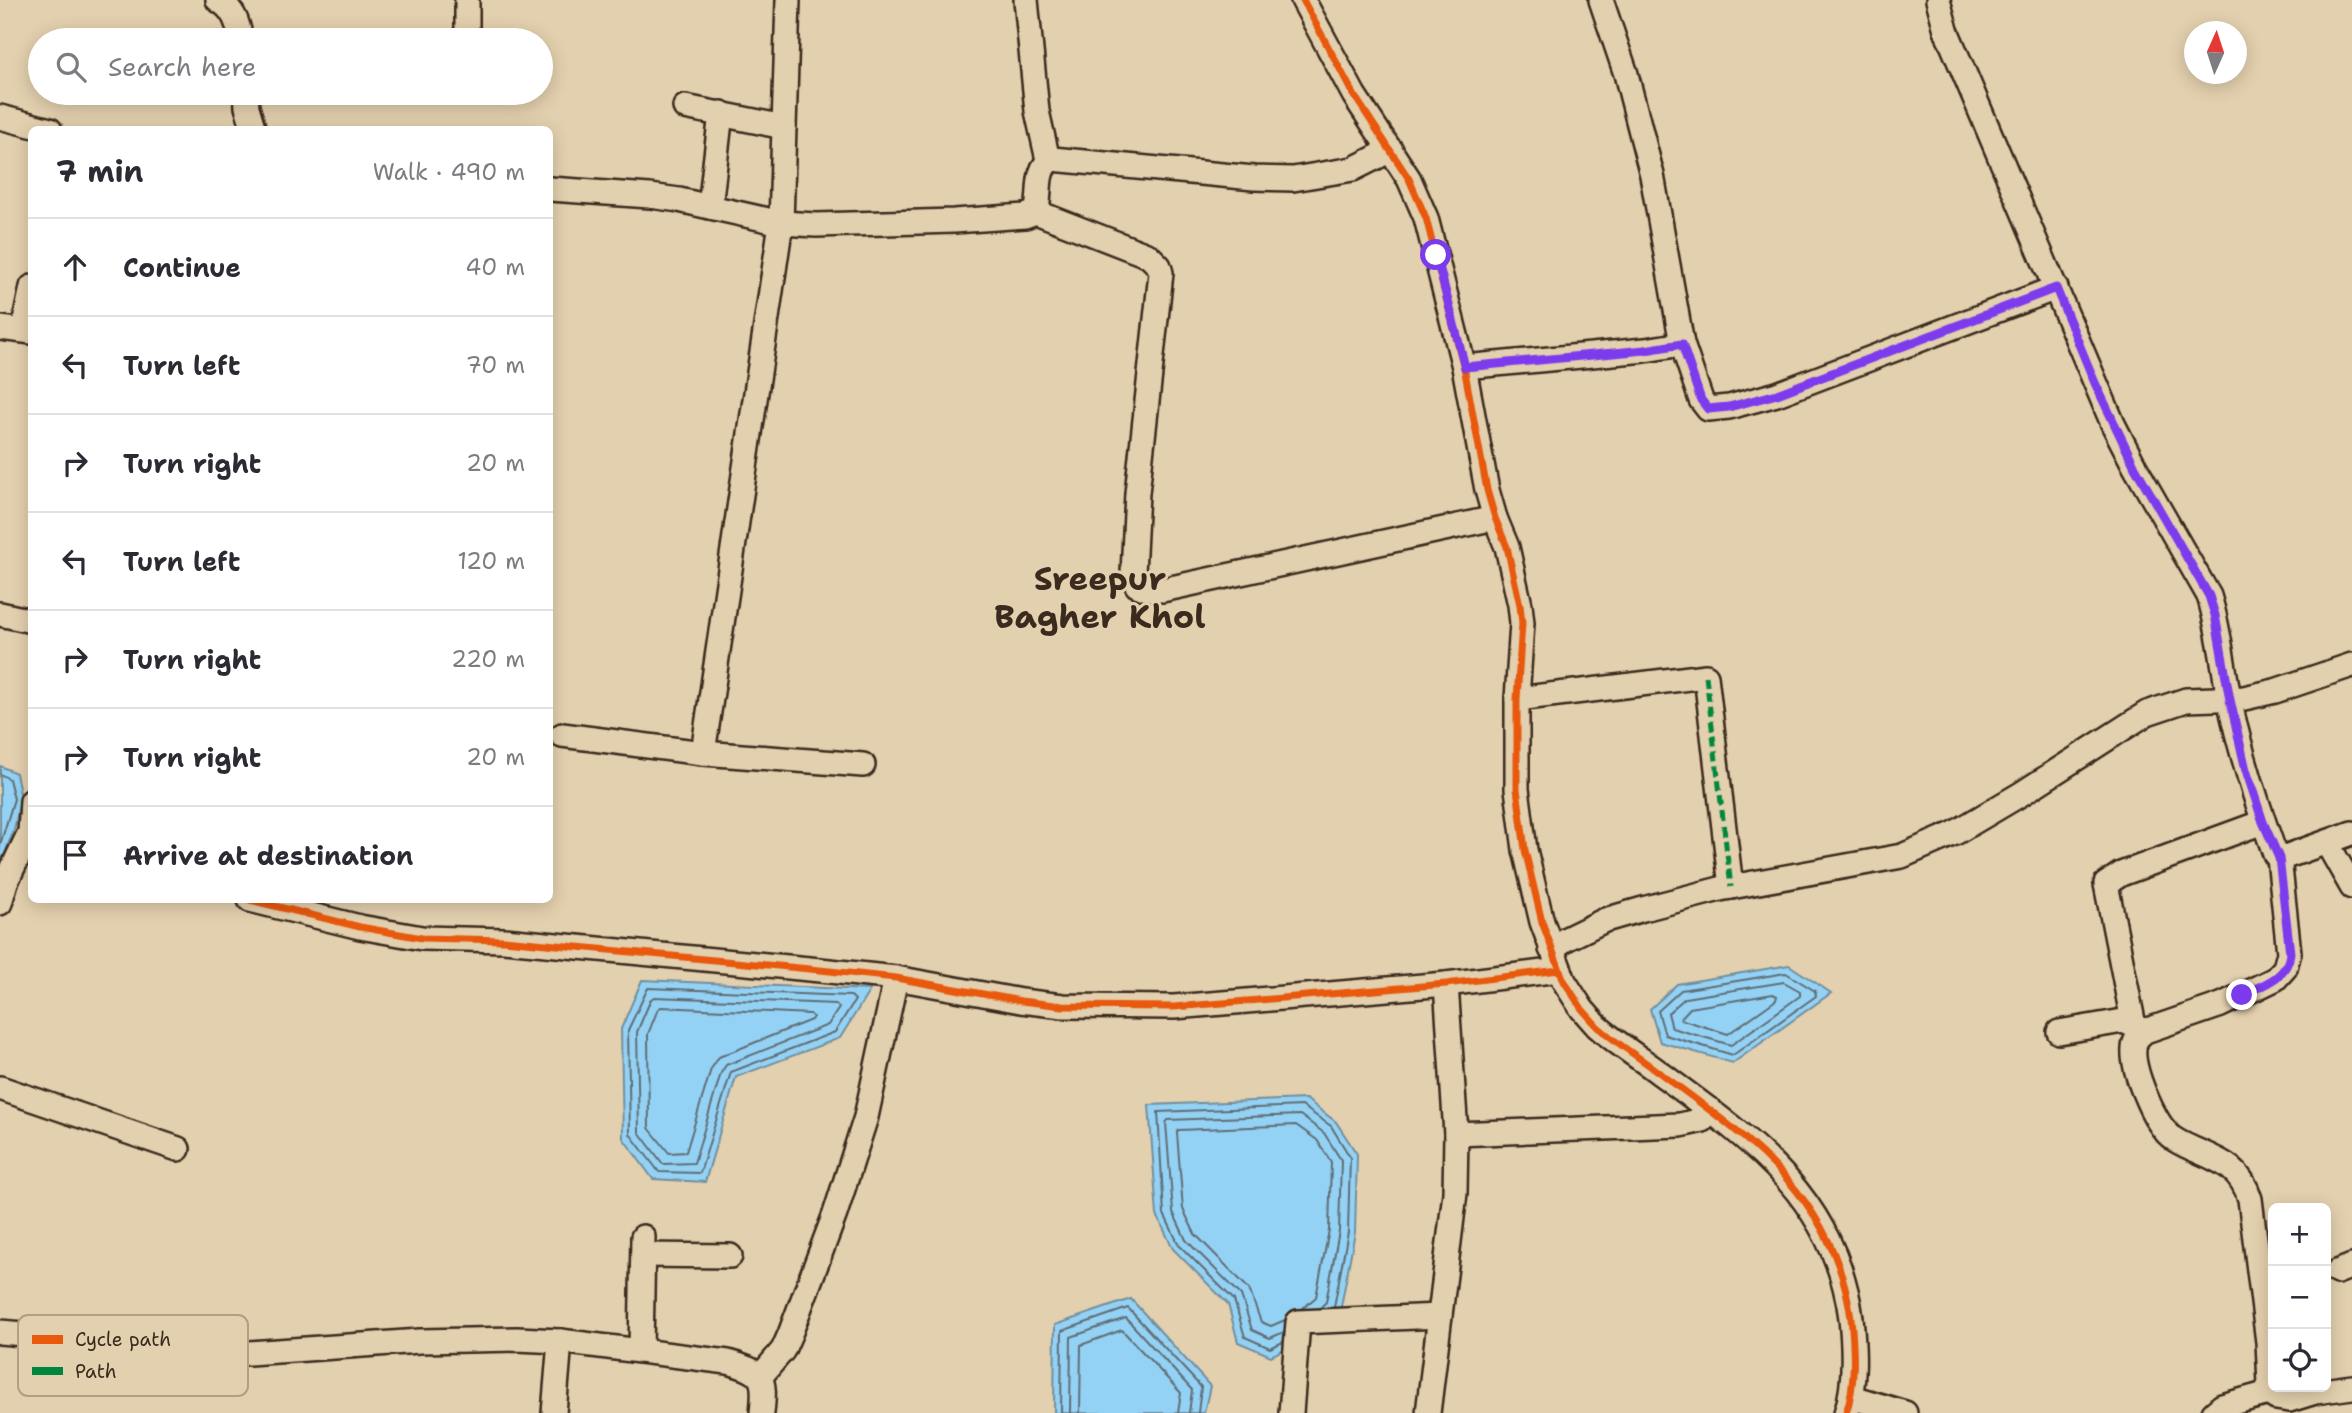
<!DOCTYPE html>
<meta charset="utf-8">
<style>
:root{--surface:#fff;--page:#f2f2f3;--text:#2b2b33;--muted:#7c7c81;--line:#e1e1e2}
body{margin:0;font-family:"Shantell Sans",sans-serif;background:var(--page);color:var(--text)}
.controls{position:absolute;right:21px;bottom:21px;display:grid;overflow:hidden;border-radius:10px;box-shadow:0 4px 18px #0003}
.controls button{width:63px;height:63px;display:grid;place-items:center;padding:0;border:0;border-bottom:2px solid var(--line);background:var(--surface);color:var(--text);font:35px sans-serif}
.compass{position:absolute;left:2184px;top:21px;width:63px;height:63px;border-radius:50%;background:var(--surface);box-shadow:0 4px 18px #0003;rotate:3deg}
.stop{position:absolute;width:21px;height:21px;margin:-16px;border:5px solid #7c3aed;border-radius:50%;background:#fff}
.stop.end{background:#7c3aed;border-color:#fff;box-shadow:0 2px 7px #0008}
.list{margin:0;padding:0;list-style:none}
h2{display:flex;justify-content:space-between;align-items:center;height:91px;margin:0;padding:0 28px;font-size:30px}
h2 small{font-size:23px;font-weight:400;color:var(--muted)}
.list li{display:grid;grid-template-columns:46px 1fr auto;gap:21px;align-items:center;box-sizing:border-box;height:98px;padding:0 28px;border-top:2px solid var(--line)}
.list b{display:block;font-size:26px;white-space:nowrap}
.list em{font-size:23px;font-style:normal;color:var(--muted)}
.icon{flex:none;width:38px;height:38px;fill:none;stroke:currentColor;stroke-width:2;stroke-linecap:round;stroke-linejoin:round}
.map{position:relative;flex:none;width:2352px;height:1413px;overflow:hidden}
.search{position:absolute;background:var(--surface);box-shadow:0 4px 18px #0003;left:28px;top:28px;width:525px;height:77px;display:flex;align-items:center;gap:18px;box-sizing:border-box;padding:0 24px;border-radius:38px;color:var(--muted);font-size:26px}
.panel{position:absolute;background:var(--surface);box-shadow:0 4px 18px #0003;left:28px;top:126px;width:525px;height:777px;border-radius:10px}
.map>svg:first-child{display:block}
</style>
<div class="map">
<svg width="2352" height="1413" viewBox="0 0 2352 1413">
<rect width="100%" height="100%" fill="#e3d0ae"/>
<filter id="ink" filterUnits="userSpaceOnUse"><feTurbulence type="fractalNoise" baseFrequency=".0143" numOctaves="2"/><feDisplacementMap in="SourceGraphic" scale="14" xChannelSelector="R" yChannelSelector="G"/><feConvolveMatrix kernelMatrix="1 2 1 2 8 2 1 2 1" color-interpolation-filters="sRGB"/></filter>
<g filter="url(#ink)">
<g fill="#94d2f5" stroke="#708f9f" stroke-width="2">
<polygon points="0,766 16,773 21,798 14,830 0,865"/>
<polygon points="1789,965 1831,993 1733,1063 1660,1042 1650,1009 1677,984"/>
<polygon points="642,980 870,990 840,1038 736,1077 705,1182 653,1179 623,1138 621,1029"/>
<polygon points="1306,1099 1336,1122 1357,1154 1355,1232 1340,1312 1307,1338 1271,1356 1238,1342 1228,1304 1173,1249 1157,1215 1149,1105"/>
<polygon points="1131,1299 1210,1386 1204,1413 1054,1413 1055,1325"/>
</g>
<g fill="none" stroke-linecap="round" stroke-linejoin="round">
<g stroke="#5f6d74" stroke-width="2">
<polyline points="0,774 9,779 14,799 0,845"/>
<polygon points="1786,973 1815,991 1816,996 1733,1055 1665,1035 1658,1011 1681,990"/>
<polygon points="1784,982 1800,991 1800,996 1731,1045 1672,1028 1668,1013 1685,998"/>
<polygon points="648,988 851,996 855,1000 835,1032 731,1072 700,1173 659,1172 630,1134 628,1030"/>
<polygon points="1773,994 1777,996 1776,1000 1728,1034 1680,1019 1690,1008"/>
<polygon points="654,997 836,1004 839,1008 828,1025 726,1065 721,1073 694,1163 663,1164 639,1132 637,1032 651,999"/>
<polygon points="661,1007 810,1014 813,1017 811,1020 719,1057 711,1069 686,1152 669,1153 649,1128 648,1034 658,1009"/>
<polyline points="1285,1320 1271,1326 1261,1322 1249,1289 1195,1234 1183,1209 1177,1133 1179,1130 1296,1125 1317,1140 1331,1162 1329,1230 1316,1297 1302,1309"/>
<polyline points="1284,1332 1270,1338 1252,1330 1241,1295 1186,1240 1173,1212 1166,1123 1168,1120 1300,1115 1324,1133 1341,1160 1339,1231 1326,1302 1320,1308"/>
<polyline points="1283,1342 1270,1348 1245,1337 1234,1300 1179,1245 1164,1214 1158,1112 1302,1106 1331,1126 1350,1157 1348,1232 1334,1307"/>
<polyline points="1061,1413 1062,1331 1128,1308 1201,1387 1198,1413"/>
<polyline points="1070,1413 1071,1337 1126,1318 1192,1390 1189,1413"/>
<polyline points="1080,1413 1081,1345 1122,1330 1181,1393 1178,1413"/>
</g>
<defs>
<g id="minor">
<path d="M218 0C234 9 238 23 241 40"/>
<polyline points="1026,0 1037,111 1048,160"/>
<path d="M1303 0 1354 95 1409 179 1426 218 1464 367 1487 490 1495 518 1507 547 1520 605 1522 623 1517 699V789L1525 850 1542 922 1564 981 1582 1009 1597 1026C1616 1043 1637 1056 1657 1071 1748 1138 1835 1196 1851 1318 1854 1348 1856 1384 1846 1413"/>
<polyline points="1601,0 1626,74 1652,175 1682,344 1701,400 1708,409 1729,407 1777,394 2056,288"/>
<path d="M1938 0 1946 30 2113 424 2135 467 2209 596C2220 631 2223 668 2230 703 2241 755 2257 804 2275 854L2279 858 2285 857 2352 833"/>
<polyline points="467,40 467,0"/>
<polyline points="246,93 247,107 254,130"/>
<polyline points="685,107 784,127"/>
<polyline points="0,117 50,130"/>
<path d="M550 189 650 196 679 200 781 223 816 225 954 221 1025 216 1036 212C1042 195 1034 169 1052 159L1254 178 1293 179 1353 169 1391 150"/>
<polyline points="710,207 721,113"/>
<polyline points="1036,212 1149,256 1159,266 1161,273 1137,493 1133,573 1137,585 1147,589 1162,590 1495,518"/>
<polyline points="0,328 32,332"/>
<polyline points="23,330 32,287"/>
<polyline points="1464,367 1645,350 1682,344"/>
<polyline points="0,614 32,621"/>
<polyline points="1517,699 1706,676 1731,887"/>
<polyline points="562,735 703,753 863,765"/>
<polyline points="703,753 781,223 788,0"/>
<polyline points="2327,843 2352,887"/>
<polyline points="250,900 360,927 422,938 504,940 820,970 896,978 1021,1001 1063,1006 1174,1007 1235,1002 1446,984 1559,970"/>
<polyline points="0,903 6,882 30,832 32,801"/>
<polyline points="1551,949 1566,939 1605,920 1643,909 1720,889 1902,856 1955,833 2021,794 2147,713 2186,700 2244,698 2275,691 2352,665"/>
<polyline points="2134,1026 2106,884 2121,874 2263,822"/>
<polyline points="2059,1032 2123,1021 2144,1030"/>
<polyline points="0,1088 178,1149"/>
<polyline points="1456,1134 1680,1125 1703,1120 1710,1110"/>
<polyline points="643,1255 730,1256"/>
<polyline points="2337,1272 2352,1266"/>
<path d="M0 1332 249 1353 420 1341 517 1339 560 1341 728 1362C763 1372 766 1376 762 1413"/>
<polyline points="641,1351 643,1237"/>
<polyline points="760,1377 783,1350 790,1334 835,1214 866,1117 896,978"/>
<polyline points="2267,1392 2276,1398 2289,1400 2315,1392 2352,1387"/>
<polyline points="1851,1397 1905,1413"/>
<polyline points="554,1413 560,1341"/>
<polyline points="1291,1413 1298,1322 1440,1316"/>
<polyline points="1428,1413 1455,1193 1456,1134 1446,984"/>
<path d="M2214 1413 2222 1406 2265 1394 2270 1384 2268 1342 2250 1199C2240 1166 2220 1161 2191 1148 2183 1144 2174 1141 2168 1134 2153 1119 2132 1070 2134 1049 2134 1040 2139 1036 2145 1031L2221 1005 2275 979 2285 968 2289 953 2279 858"/>
</g>
</defs>
<use href="#minor" stroke="#3b2a1e" stroke-width="28"/>
<use href="#minor" stroke="#e3d0ae" stroke-width="23"/>
<polyline stroke="#00873e" stroke-width="5" stroke-dasharray="10 5" stroke-linecap="butt" points="1706,676 1731,887"/>
<defs>
<g id="cycleway">
<path d="M1303 0 1354 95 1409 179 1426 218 1464 367 1487 490 1495 518 1507 547 1520 605 1522 623 1517 699V789L1525 850 1542 922 1564 981 1582 1009 1597 1026C1616 1043 1637 1056 1657 1071 1748 1138 1835 1196 1851 1318 1854 1348 1856 1384 1846 1413"/>
<polyline points="250,900 360,927 422,938 504,940 820,970 896,978 1021,1001 1063,1006 1174,1007 1235,1002 1446,984 1559,970"/>
</g>
</defs>
<use href="#cycleway" stroke="#e3d0ae" stroke-width="11"/>
<use href="#cycleway" stroke="#e8590c" stroke-width="7"/>
</g>
</g>
<g fill="none" stroke-linecap="round" stroke-linejoin="round" filter="url(#ink)">
<path stroke="#7c3aed" stroke-width="9" d="M1436 255 1465 367 1645 350 1682 344 1701 400 1708 409 1729 407 1777 394 2056 288 2095 383 2135 467 2209 596 2215 615 2230 700 2246 770 2263 822 2279 858 2290 953C2288 978 2262 985 2242 995"/>
</g>
<g text-anchor="middle" stroke-width="6" stroke-linejoin="round" paint-order="stroke">
<g font-size="33" font-weight="bold" fill="#3b2a1e" stroke="#e3d0ae">
<text x="1100" y="590">Sreepur<tspan x="1100" dy="38">Bagher Khol</tspan></text>
</g>
</g>
<rect x="18" y="1315" width="230" height="81" rx="10" fill="#e3d0ae" stroke="#b19e83" stroke-width="2"/>
<rect x="32" y="1335" width="31" height="9" fill="#e8590c"/>
<rect x="32" y="1367" width="31" height="8" fill="#00873e"/>
<g font-size="19" fill="#3b2a1e">
<text x="75" y="1346">Cycle path</text>
<text x="75" y="1378">Path</text>
</g>
</svg>
<div class="controls">
<button>+</button>
<button>−</button>
<button><svg class="icon" aria-label="locate" viewBox="0 0 24 24"><circle cx="12" cy="12" r="6"/><path d="M12 2v4M12 18v4M2 12h4M18 12h4"/></svg></button>
</div>
<svg class="compass" viewBox="-18 -18 36 36"><path d="M0-13l5 13h-10z" fill="#e53935"/><path d="M0 13l5-13h-10z" fill="#7c7c81"/></svg>
<div class="stop" style="left:1436px;top:255px"></div>
<div class="stop end" style="left:2242px;top:995px"></div>
<div class="search"><svg class="icon" aria-label="search" viewBox="0 0 24 24"><circle cx="10" cy="10" r="6"/><path d="M15 15l6 6"/></svg>Search here</div>
<section class="panel">
<h2>7 min<small>Walk · 490 m</small></h2>
<ul class="list">
<li><svg class="icon" aria-label="ahead" viewBox="0 0 24 24"><path d="M12 20V5M6 11l6-6 6 6"/></svg><div><b>Continue</b></div><em>40 m</em></li>
<li><svg class="icon" aria-label="left" viewBox="0 0 24 24"><path d="M17 20v-9H6M10 6l-5 5 5 5"/></svg><div><b>Turn left</b></div><em>70 m</em></li>
<li><svg class="icon" aria-label="right" viewBox="0 0 24 24"><path d="M7 20v-9h11M14 6l5 5-5 5"/></svg><div><b>Turn right</b></div><em>20 m</em></li>
<li><svg class="icon" aria-label="left" viewBox="0 0 24 24"><path d="M17 20v-9H6M10 6l-5 5 5 5"/></svg><div><b>Turn left</b></div><em>120 m</em></li>
<li><svg class="icon" aria-label="right" viewBox="0 0 24 24"><path d="M7 20v-9h11M14 6l5 5-5 5"/></svg><div><b>Turn right</b></div><em>220 m</em></li>
<li><svg class="icon" aria-label="right" viewBox="0 0 24 24"><path d="M7 20v-9h11M14 6l5 5-5 5"/></svg><div><b>Turn right</b></div><em>20 m</em></li>
<li><svg class="icon" aria-label="arrive" viewBox="0 0 24 24"><path d="M6 21V4h12l-3 4 3 4H6"/></svg><div><b>Arrive at destination</b></div></li>
</ul>
</section>
</div>
